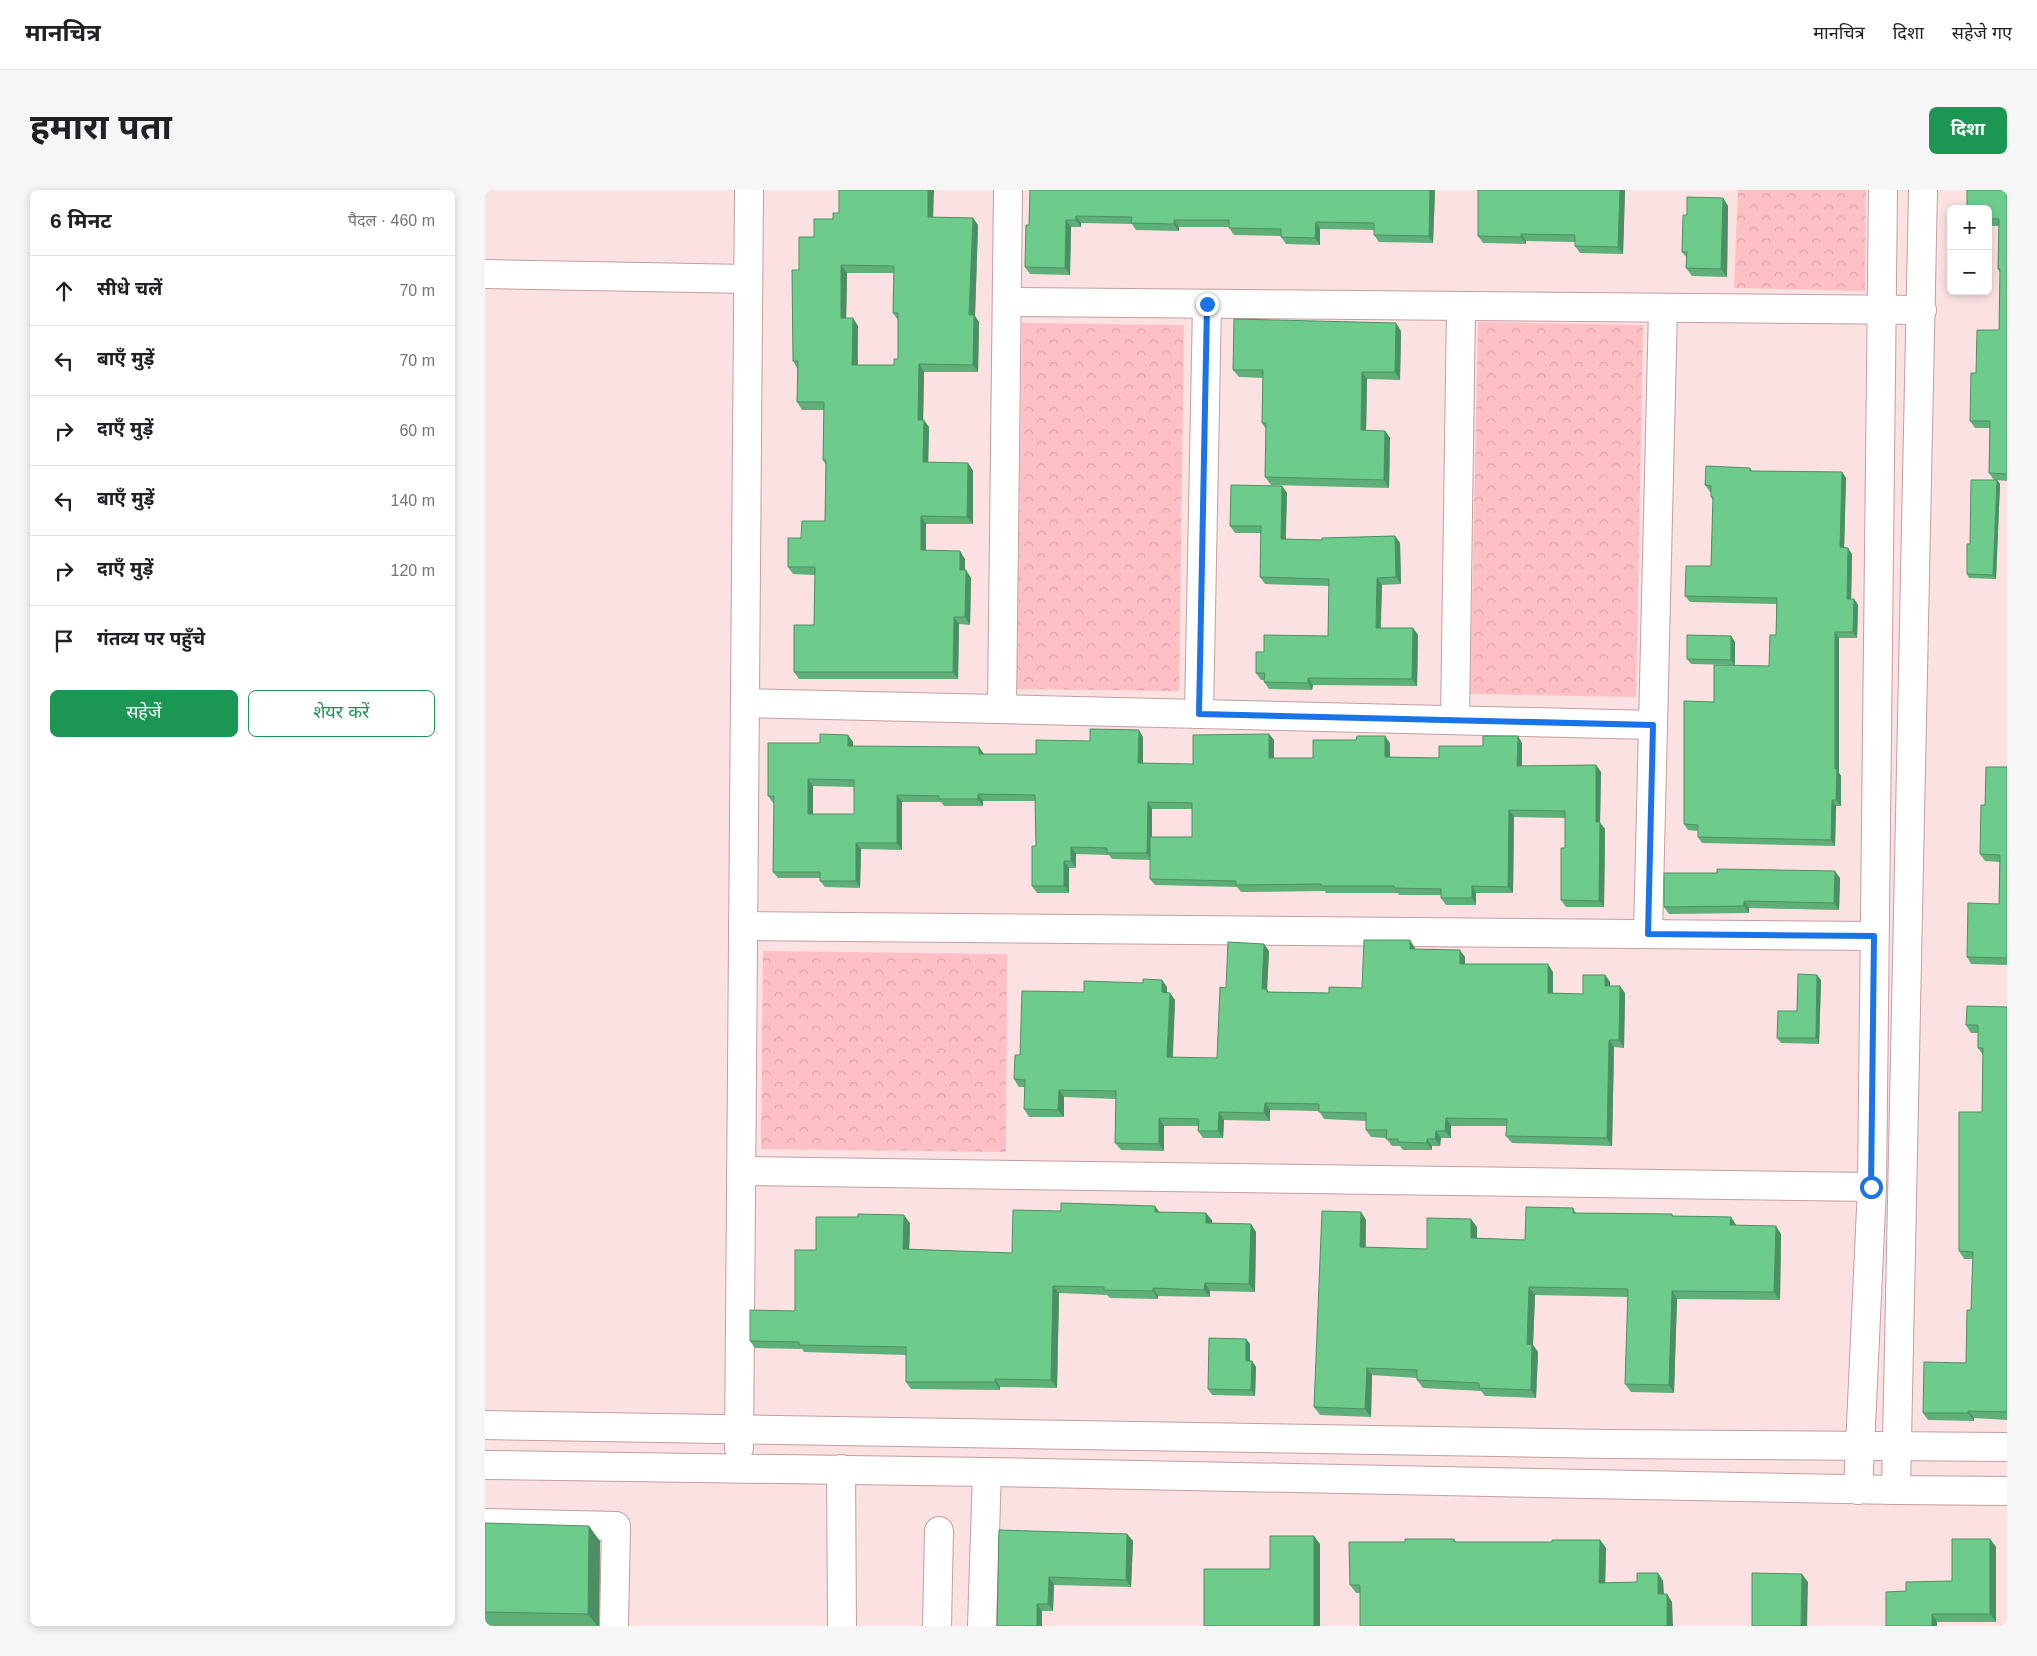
<!DOCTYPE html>
<html lang="hi">
<meta charset="utf-8">
<style>
:root{--surface:#fff;--page:#f6f6f6;--text:#202124;--muted:#757577;--line:#e0e0e0;--accent:#1c9653}
body{margin:0;font-family:Helvetica,"Noto Sans Devanagari",sans-serif;background:var(--page);color:var(--text)}
.controls{position:absolute;right:15px;top:15px;display:grid;overflow:hidden;border-radius:8px;box-shadow:0 2px 8px #0003}
.controls button{width:45px;height:45px;display:grid;place-items:center;padding:0;border:0;border-bottom:1px solid var(--line);background:var(--surface);color:var(--text);font:25px sans-serif}
.stop{position:absolute;width:15px;height:15px;margin:-11px;border:4px solid #1a73e8;border-radius:50%;background:#fff}
.stop.end{background:#1a73e8;border-color:#fff;box-shadow:0 1px 5px #0008}
.list{margin:0;padding:0;list-style:none}
h2{display:flex;justify-content:space-between;align-items:center;height:65px;margin:0;padding:0 20px;font-size:21px}
h2 small{font-size:16px;font-weight:400;color:var(--muted)}
.list li{display:grid;grid-template-columns:32px 1fr auto;gap:15px;align-items:center;box-sizing:border-box;height:70px;padding:0 20px;border-top:1px solid var(--line)}
.list b{display:block;font-size:19px;white-space:nowrap}
.list em{font-size:16px;font-style:normal;color:var(--muted)}
.actions{display:flex;gap:10px;padding:15px 20px}
.actions a{flex:1;padding:11px 0;border:1px solid var(--accent);border-radius:8px;text-align:center;font-size:18px;color:var(--accent)}
.actions .main{background:var(--accent);color:#fff}
.icon{flex:none;width:28px;height:28px;fill:none;stroke:currentColor;stroke-width:2;stroke-linecap:round;stroke-linejoin:round}
.map{position:relative;flex:none;width:1522px;height:1436px;overflow:hidden;border-radius:8px}
header{display:flex;align-items:center;gap:30px;box-sizing:border-box;height:70px;padding:0 25px;background:var(--surface);border-bottom:1px solid var(--line)}
header strong{font-size:24px}
nav{display:flex;gap:28px;margin-inline-start:auto;font-size:18px}
.intro{display:flex;align-items:center;justify-content:space-between;box-sizing:border-box;height:120px;padding:0 30px}
h1{margin:0;font-size:35px}
.button{padding:12px 22px;border-radius:8px;background:var(--accent);color:#fff;font-size:18px;font-weight:700}
main{display:flex;gap:30px;padding:0 30px}
aside{flex:1;background:var(--surface);border-radius:8px;box-shadow:0 2px 8px #0003}
.map>svg:first-child{display:block}
</style>
<header>
<strong>मानचित्र</strong>
<nav><a>मानचित्र</a><a>दिशा</a><a>सहेजे गए</a></nav>
</header>
<div class="intro"><h1>हमारा पता</h1><a class="button">दिशा</a></div>
<main>
<aside>
<h2>6 मिनट<small>पैदल · 460 m</small></h2>
<ul class="list">
<li><svg class="icon" aria-label="ahead" viewBox="0 0 24 24"><path d="M12 20V5M6 11l6-6 6 6"/></svg><div><b>सीधे चलें</b></div><em>70 m</em></li>
<li><svg class="icon" aria-label="left" viewBox="0 0 24 24"><path d="M17 20v-9H6M10 6l-5 5 5 5"/></svg><div><b>बाएँ मुड़ें</b></div><em>70 m</em></li>
<li><svg class="icon" aria-label="right" viewBox="0 0 24 24"><path d="M7 20v-9h11M14 6l5 5-5 5"/></svg><div><b>दाएँ मुड़ें</b></div><em>60 m</em></li>
<li><svg class="icon" aria-label="left" viewBox="0 0 24 24"><path d="M17 20v-9H6M10 6l-5 5 5 5"/></svg><div><b>बाएँ मुड़ें</b></div><em>140 m</em></li>
<li><svg class="icon" aria-label="right" viewBox="0 0 24 24"><path d="M7 20v-9h11M14 6l5 5-5 5"/></svg><div><b>दाएँ मुड़ें</b></div><em>120 m</em></li>
<li><svg class="icon" aria-label="arrive" viewBox="0 0 24 24"><path d="M6 21V4h12l-3 4 3 4H6"/></svg><div><b>गंतव्य पर पहुँचे</b></div></li>
</ul>
<div class="actions"><a class="main">सहेजें</a><a>शेयर करें</a></div>
</aside>
<div class="map">
<svg width="1522" height="1436" viewBox="0 0 1522 1436">
<defs>
<pattern id="park-crowns" width="20" height="18" patternUnits="userSpaceOnUse" patternTransform="scale(1.25)"><rect width="20" height="18" fill="#fec0c4"/><path d="M2 6a3 3 0 1 1 6 0M12 15a3 3 0 1 1 6 0" fill="none" stroke="#daa5a8"/></pattern>
</defs>
<rect width="100%" height="100%" fill="#fbe1e2"/>
<g fill="url(#park-crowns)">
<polygon points="1253,0 1381,0 1380,101 1249,98"/>
<polygon points="993,132 1158,135 1151,507 985,504"/>
<polygon points="537,133 699,135 694,501 532,499"/>
<polygon points="278,761 522,764 521,962 276,959"/>
</g>
<g fill="none" stroke-linecap="round" stroke-linejoin="round">
<defs>
<g id="minor">
<polyline points="0,84 263,89"/>
<polyline points="522,112 1437,120"/>
<polyline points="260,513 1168,535"/>
<polyline points="517,519 523,0"/>
<polyline points="714,524 722,114"/>
<polyline points="970,530 976,116"/>
<polyline points="258,736 1389,746"/>
<polyline points="1163,744 1178,118"/>
<polyline points="256,981 1387,997"/>
<polyline points="0,1235 1123,1254 1522,1257"/>
<polyline points="254,1258 264,0"/>
<polyline points="0,1275 502,1282 1411,1300 1522,1301"/>
<polyline points="356,1279 357,1436"/>
<polyline points="1373,1300 1387,997 1398,0"/>
<polyline points="1411,1300 1438,0"/>
<polyline points="0,1333 131,1336 129,1436"/>
<polyline points="452,1436 454,1341"/>
<polyline points="497,1436 502,1282"/>
</g>
</defs>
<use href="#minor" stroke="#c59ea0" stroke-width="30"/>
<use href="#minor" stroke="#fff" stroke-width="28"/>
</g>
<g fill="#5eaf78" fill-rule="evenodd">
<polygon points="545,0 950,0 948,53 894,52 889,45 889,40 835,39 835,55 801,54 796,47 796,46 749,45 744,38 744,37 694,37 694,41 651,40 647,34 596,33 596,37 586,37 585,85 545,84 540,77 544,35"/>
<polygon points="993,0 1140,0 1138,64 1095,63 1090,56 1090,52 1041,51 1041,54 998,53 993,46"/>
<polygon points="1522,0 1522,291 1512,290 1515,294 1511,389 1484,388 1482,384 1485,354 1509,290 1504,283 1505,238 1490,238 1485,231 1491,183 1514,140 1515,83 1513,79 1514,36 1503,36 1503,19"/>
<polygon points="1238,8 1243,16 1242,87 1207,86 1201,78 1202,68 1197,62 1202,25"/>
<path d="M354 23 448 27 488 28 493 35 490 126 494 132 493 182H439L438 230 444 237 443 273H483L488 281V334H441V360L480 369V380L486 388 485 435 474 434 473 489H314L309 482 329 435 330 385 308 384 303 377 316 348 340 331 341 275 338 270 339 220H317L312 212V178L308 171 314 80 329 47ZM362 83H409L408 123 413 130V169L409 175H373V136L361 128Z"/>
<polygon points="916,141 915,190 882,189 881,240 900,241 905,248 904,298 786,295 780,287 781,239 777,233 778,188 754,187 748,180"/>
<polygon points="1265,278 1267,281 1357,282 1361,288 1359,358 1367,364 1366,409 1369,409 1373,415 1372,448 1354,448 1354,583 1356,586 1356,616 1351,616 1350,656 1217,653 1213,647 1213,641 1203,640 1199,634 1229,512 1284,476 1291,445 1291,414 1205,412 1200,406 1226,376 1228,310 1226,307 1226,302 1225,302 1220,295"/>
<polygon points="797,296 802,303 801,350 837,350 910,346 915,353 916,394 897,395 896,438 928,438 933,445 932,496 828,495 827,500 784,499 779,492 779,490 776,490 771,483 779,462 843,446 844,396 780,394 775,387 776,343 750,343 745,336"/>
<polygon points="1246,446 1250,452 1250,475 1206,474 1202,469"/>
<path d="M784 544 789 550V568H828L905 553V567L954 568 998 556 1037 553V576L1111 575 1116 582 1115 633 1120 639 1119 717H1081L1076 710 1080 658V628L1029 627 1028 703H991V715H961L956 708V705H914L913 703H841L840 701 756 702 752 697 670 695 665 689V670L627 669 624 665 591 664V678H584V703H552L547 696 551 656 550 611H498V616H459L456 612H417V660L376 659 375 698 340 697 335 691V688H293L288 682 289 613H288L283 606 335 553 363 545 368 552V556L499 564H551L605 551 658 547V574H708ZM328 596 369 597V624H328ZM667 619H707V647H667Z"/>
<polygon points="1522,577 1522,775 1486,774 1482,767 1514,714 1515,672 1500,671 1495,664 1500,615"/>
<polygon points="1355,688 1354,720 1264,718 1264,723 1184,724 1179,717"/>
<polygon points="930,758 930,759 980,767 980,774 1068,782 1068,803 1098,804 1120,785 1125,792 1125,796 1140,803 1139,858 1129,857 1127,956 1027,953 1021,946 1022,936 966,936 966,948 956,948 955,956 947,956 947,960 918,960 915,956 907,956 901,948 886,947 881,940 881,931 839,929 834,921 785,920 785,931 739,930 738,948 718,948 713,941 713,936 679,936 679,961 636,960 630,953 631,909 579,907 579,927 544,927 539,919 540,897 534,897 529,889 535,865 599,802 682,797 682,802 690,810 688,868 732,868 741,798 784,761 782,800 784,802 844,803 877,798"/>
<polygon points="1336,790 1334,854 1296,853 1292,848"/>
<polygon points="1522,817 1522,1230 1489,1228 1489,1231 1443,1230 1438,1223 1481,1173 1486,1120 1488,1069 1479,1069 1474,1061 1497,922 1498,865 1493,858 1493,843 1486,843 1481,835"/>
<polygon points="1088,1018 1091,1023 1187,1024 1188,1026 1246,1027 1251,1035 1296,1044 1295,1110 1192,1109 1189,1203 1146,1202 1140,1194 1143,1107 1050,1105 1048,1155 1053,1162 1051,1208 1000,1206 996,1201 938,1198 932,1190 932,1188 887,1185 886,1227 835,1225 829,1217 876,1022 881,1030 881,1057 942,1059 992,1037 992,1048 1040,1050"/>
<polygon points="576,1021 674,1022 727,1030 727,1033 766,1034 771,1042 770,1102 725,1101 725,1107 673,1106 673,1109 625,1108 622,1105 574,1103 572,1198 515,1197 515,1200 426,1199 421,1192 421,1165 319,1162 317,1159 270,1158 265,1151 310,1121 331,1060 373,1027 425,1033 424,1059 527,1063"/>
<polygon points="761,1149 765,1154 765,1171 767,1171 771,1177 770,1206 727,1205 723,1199"/>
<polygon points="0,1333 115,1351 114,1436 0,1436"/>
<polygon points="514,1340 642,1344 648,1351 646,1397 569,1395 568,1421 557,1421 557,1436 512,1436"/>
<polygon points="969,1349 971,1352 1067,1352 1115,1350 1121,1358 1120,1393 1152,1392 1173,1383 1178,1391 1179,1404 1187,1412 871,1403 865,1395 920,1352"/>
<polygon points="1505,1349 1511,1357 1511,1432 1452,1432 1452,1436 1401,1436 1421,1401 1467,1391"/>
</g>
<g fill="#4c8f62">
<polygon points="443,0 449,0 448,34 443,27"/>
<polygon points="945,0 950,0 948,53 944,46"/>
<polygon points="1135,0 1140,0 1138,64 1133,57"/>
<polygon points="1238,8 1243,16 1242,87 1236,79"/>
<polygon points="591,26 596,33 596,37 591,30"/>
<polygon points="488,28 493,35 490,126 494,132 493,182 488,175 484,125"/>
<polygon points="581,30 586,37 585,85 580,78"/>
<polygon points="689,30 694,37 694,41 689,34"/>
<polygon points="831,32 835,39 835,55 830,48"/>
<polygon points="1036,44 1041,51 1041,54 1036,47"/>
<polygon points="356,75 362,83 361,136 356,128"/>
<polygon points="368,128 373,136 372,182 367,175"/>
<polygon points="911,133 916,141 915,190 910,182"/>
<polygon points="434,174 439,182 438,237 433,230"/>
<polygon points="877,182 882,189 881,247 876,240"/>
<polygon points="439,230 444,237 443,280 438,272"/>
<polygon points="900,241 905,248 904,298 899,290"/>
<polygon points="483,273 488,281 488,334 482,327"/>
<polygon points="1357,282 1361,288 1359,363 1355,357"/>
<polygon points="1512,290 1515,294 1511,389 1508,385"/>
<polygon points="797,296 802,303 800,356 796,349"/>
<polygon points="436,326 441,334 441,368 436,360"/>
<polygon points="910,346 915,353 916,394 911,387"/>
<polygon points="1363,358 1367,364 1366,415 1362,409"/>
<polygon points="475,361 480,369 480,388 475,380"/>
<polygon points="481,380 486,388 485,435 480,427"/>
<polygon points="892,388 897,395 895,444 891,438"/>
<polygon points="1369,409 1373,415 1372,448 1368,442"/>
<polygon points="469,427 474,434 473,489 468,482"/>
<polygon points="928,438 933,445 932,496 927,489"/>
<polygon points="1350,442 1354,448 1354,583 1356,586 1356,616 1351,610 1350,579"/>
<polygon points="1246,446 1250,452 1250,475 1246,470"/>
<polygon points="823,488 828,495 827,500 823,493"/>
<polygon points="654,540 658,547 658,580 653,573"/>
<polygon points="784,544 789,550 789,575 784,568"/>
<polygon points="363,545 368,552 368,563 363,556"/>
<polygon points="900,546 905,553 905,574 900,567"/>
<polygon points="1033,546 1037,553 1037,583 1032,576"/>
<polygon points="494,557 499,564 494,564"/>
<polygon points="1111,575 1116,582 1115,633 1120,639 1119,717 1114,711 1111,632"/>
<polygon points="323,589 328,596 328,630 323,624"/>
<polygon points="493,604 498,611 498,616 493,609"/>
<polygon points="412,605 417,612 417,660 412,653"/>
<polygon points="1347,610 1351,616 1350,656 1346,650"/>
<polygon points="663,612 667,619 667,670 662,663"/>
<polygon points="1024,620 1029,627 1028,703 1023,697"/>
<polygon points="371,653 376,659 375,698 371,691"/>
<polygon points="586,657 591,664 591,678 586,671"/>
<polygon points="579,671 584,678 584,703 579,696"/>
<polygon points="1350,681 1355,688 1354,720 1349,713"/>
<polygon points="987,696 991,703 991,715 987,708"/>
<polygon points="1259,711 1264,718 1264,723 1259,716"/>
<polygon points="925,750 930,758 930,767 925,759"/>
<polygon points="779,754 784,761 782,800 787,807 777,799"/>
<polygon points="975,760 980,767 980,781 975,774"/>
<polygon points="1063,774 1068,782 1068,811 1063,803"/>
<polygon points="1120,785 1125,792 1125,803 1120,796"/>
<polygon points="1332,785 1336,790 1334,854 1331,848"/>
<polygon points="677,790 682,797 682,809 677,802"/>
<polygon points="1135,796 1140,803 1139,858 1134,850"/>
<polygon points="685,803 690,810 687,875 682,867"/>
<polygon points="1124,850 1129,857 1127,956 1122,948"/>
<polygon points="574,900 579,907 579,927 573,920"/>
<polygon points="780,913 785,920 785,931 779,923"/>
<polygon points="734,922 739,930 738,948 733,941"/>
<polygon points="674,928 679,936 679,961 674,954"/>
<polygon points="961,928 966,936 966,948 960,941"/>
<polygon points="951,941 956,948 955,956 950,949"/>
<polygon points="942,949 947,956 947,960 942,953"/>
<polygon points="670,1016 675,1023 670,1022"/>
<polygon points="876,1022 881,1030 880,1065 875,1057"/>
<polygon points="721,1023 727,1030 727,1041 721,1033"/>
<polygon points="419,1025 425,1033 424,1066 418,1059"/>
<polygon points="1246,1027 1251,1035 1251,1043 1245,1035"/>
<polygon points="986,1029 992,1037 992,1056 986,1048"/>
<polygon points="766,1034 771,1042 770,1102 764,1094"/>
<polygon points="1291,1036 1296,1044 1295,1110 1289,1102"/>
<polygon points="720,1093 725,1101 725,1107 719,1100"/>
<polygon points="568,1096 574,1103 572,1198 566,1190"/>
<polygon points="1044,1097 1050,1105 1048,1155 1053,1162 1051,1208 1046,1200 1042,1154"/>
<polygon points="668,1098 673,1106 673,1109 668,1101"/>
<polygon points="1187,1101 1192,1109 1189,1203 1184,1195"/>
<polygon points="761,1149 765,1154 765,1177 761,1171"/>
<polygon points="767,1171 771,1177 770,1206 766,1200"/>
<polygon points="882,1178 887,1185 886,1227 880,1219"/>
<polygon points="510,1189 515,1197 515,1200 510,1192"/>
<polygon points="1483,1221 1489,1228 1489,1231 1483,1223"/>
<polygon points="104,1336 115,1351 114,1436 112,1436 103,1424"/>
<polygon points="642,1344 648,1351 646,1397 641,1390"/>
<polygon points="829,1346 835,1354 835,1436 829,1436"/>
<polygon points="1505,1349 1511,1357 1511,1432 1505,1424"/>
<polygon points="1115,1350 1121,1358 1120,1401 1114,1393"/>
<polygon points="1173,1383 1178,1391 1179,1412 1173,1404"/>
<polygon points="1317,1384 1323,1392 1322,1436 1316,1436"/>
<polygon points="564,1387 569,1395 568,1421 563,1414"/>
<polygon points="1182,1404 1187,1412 1188,1436 1182,1436"/>
<polygon points="552,1414 557,1421 557,1436 552,1436"/>
<polygon points="1447,1424 1452,1432 1452,1436 1447,1436"/>
</g>
<g fill="#6dcc8c" stroke="#4c8f62" fill-rule="evenodd">
<path d="M354 0H443V27L488 28 484 125H489L488 175 434 174 433 230H439L438 272 483 273 482 327 436 326V360L475 361V380H481L480 427H469L468 482H309V435H329L330 377H303V348H316L317 331H340L341 270H338L339 212H312L313 171H308L307 80H314V47H329V29H348V23H354ZM356 75 409 76 408 123H413V169H409V175H367L368 128H356Z"/>
<polygon points="545,0 945,0 944,46 889,45 889,33 831,32 830,48 796,47 796,39 744,38 744,30 689,30 689,34 646,33 647,27 591,26 591,30 581,30 580,78 540,77 541,35 544,35"/>
<polygon points="993,0 1135,0 1133,57 1090,56 1090,45 1036,44 1036,47 993,46"/>
<polygon points="1482,0 1522,0 1522,284 1504,283 1505,231 1485,231 1486,183 1491,183 1492,140 1514,140 1515,79 1513,79 1514,29 1503,29 1503,19 1482,19"/>
<polygon points="1202,7 1238,8 1236,79 1201,78 1202,62 1197,62 1198,25 1202,25"/>
<polygon points="749,129 911,133 910,182 877,182 876,240 900,241 899,290 780,287 781,233 777,233 778,180 748,180"/>
<polygon points="1221,276 1265,278 1265,281 1357,282 1355,357 1363,358 1362,409 1369,409 1368,442 1350,442 1350,579 1352,579 1351,610 1347,610 1346,650 1213,647 1213,635 1199,634 1199,511 1229,512 1229,475 1284,476 1285,445 1291,445 1292,408 1200,406 1201,376 1226,376 1228,307 1226,307 1226,296 1220,295"/>
<polygon points="1486,290 1512,290 1508,385 1482,384 1482,354 1485,354"/>
<polygon points="746,295 797,296 796,349 837,350 837,348 910,346 911,387 892,388 891,438 928,438 927,489 823,488 823,493 779,492 780,483 771,483 771,462 779,462 779,445 843,446 844,389 775,387 776,336 745,336"/>
<polygon points="1202,445 1246,446 1246,470 1202,469"/>
<path d="M605 539 654 540 653 573 708 574V545L784 544V568H828V550H871L872 546H900V567L954 568V556H998V546H1033L1032 576 1111 575V632H1115L1114 711 1076 710V658H1080V621L1024 620 1023 697 987 696V708H956V699L909 698V696H836V694L751 695V691L665 689V647H707V613L663 612 662 663H622V658L586 657V671H579V696H547V656H551L550 605 493 604V609H454V606L412 605V653H371V691H335V682H288L289 606H283V553H335V544L363 545V556L494 557V564H551V550L605 551ZM323 589 369 590V624H323Z"/>
<polygon points="1501,577 1522,577 1522,768 1482,767 1483,713 1514,714 1515,665 1495,664 1496,615 1500,615"/>
<polygon points="1232,679 1350,681 1349,713 1259,711 1259,716 1179,717 1179,683 1232,683"/>
<polygon points="879,750 925,750 925,759 975,760 975,774 1063,774 1063,803 1098,804 1098,785 1120,785 1120,796 1135,796 1134,850 1124,850 1122,948 1021,946 1022,929 961,928 960,941 951,941 950,949 942,949 942,953 913,952 913,949 901,949 902,940 881,940 881,923 834,922 834,914 780,913 779,923 734,922 733,941 713,941 714,929 674,928 674,954 630,953 631,901 574,900 573,920 539,919 540,890 529,889 530,865 535,865 537,801 599,802 599,791 658,793 658,789 677,790 677,802 685,803 682,867 732,868 735,797 741,798 743,752 779,754 777,799 782,799 782,802 844,803 844,797 877,798"/>
<polygon points="1313,784 1332,785 1331,848 1292,848 1293,821 1312,821"/>
<polygon points="1482,816 1522,817 1522,1222 1483,1221 1483,1223 1438,1223 1439,1172 1481,1173 1482,1120 1486,1120 1488,1062 1474,1061 1474,922 1497,922 1498,858 1493,858 1493,835 1481,835"/>
<polygon points="576,1013 670,1016 670,1022 721,1023 721,1033 766,1034 764,1094 720,1093 719,1100 668,1098 668,1101 619,1100 619,1097 568,1096 566,1190 510,1189 510,1192 421,1192 421,1157 314,1155 314,1152 265,1151 265,1120 310,1121 310,1060 331,1060 331,1027 373,1027 373,1024 419,1025 418,1059 527,1063 528,1020 576,1021"/>
<polygon points="1041,1017 1088,1018 1088,1023 1187,1024 1187,1026 1246,1027 1245,1035 1291,1036 1289,1102 1187,1101 1184,1195 1140,1194 1143,1099 1044,1097 1042,1154 1047,1155 1046,1200 994,1198 994,1193 932,1190 932,1180 882,1178 880,1219 829,1217 837,1021 876,1022 875,1057 942,1059 942,1028 986,1029 986,1048 1040,1050"/>
<polygon points="724,1148 761,1149 761,1171 767,1171 766,1200 723,1199"/>
<polygon points="0,1333 104,1336 103,1424 0,1422"/>
<polygon points="514,1340 642,1344 641,1390 564,1387 563,1414 552,1414 552,1436 512,1436"/>
<polygon points="785,1346 829,1346 829,1436 719,1436 719,1379 785,1379"/>
<polygon points="920,1349 969,1349 969,1352 1067,1352 1067,1350 1115,1350 1114,1393 1152,1392 1152,1383 1173,1383 1173,1404 1182,1404 1182,1436 875,1436 875,1395 865,1395 864,1352 920,1352"/>
<polygon points="1467,1349 1505,1349 1505,1424 1447,1424 1447,1436 1401,1436 1401,1402 1421,1401 1421,1392 1467,1391"/>
<polygon points="1267,1383 1317,1384 1316,1436 1267,1436"/>
</g>
<g fill="none" stroke-linecap="round" stroke-linejoin="round">
<polyline stroke="#1a73e8" stroke-width="6" points="722,114 714,524 1168,535 1163,744 1389,746 1386,997"/>
</g>
</svg>
<div class="controls">
<button>+</button>
<button>−</button>
</div>
<div class="stop" style="left:1386px;top:997px"></div>
<div class="stop end" style="left:722px;top:114px"></div>
</div>
</main>
